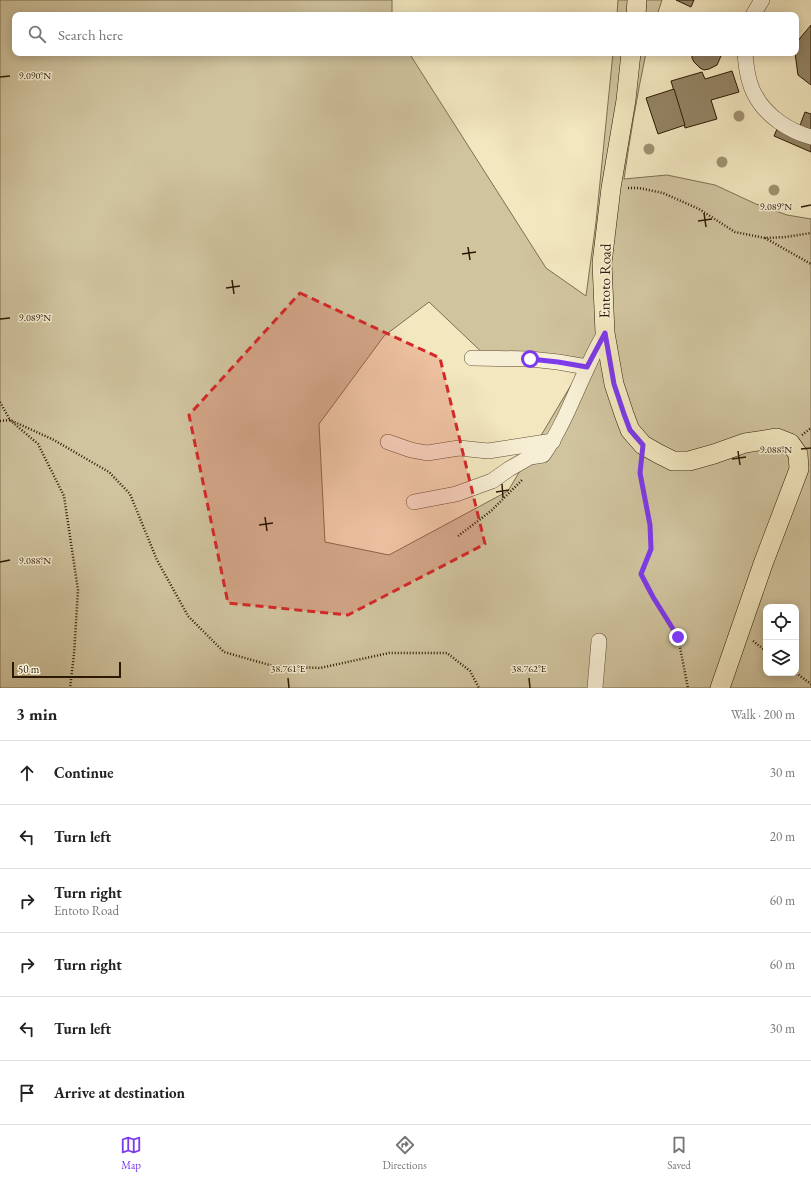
<!DOCTYPE html>
<meta charset="utf-8">
<style>
:root{--surface:#fff;--page:#f6f6f6;--text:#222;--muted:#767676;--line:#e0e0e0;--accent:#7c3aed}
body{margin:0;font-family:"EB Garamond",serif;background:var(--page);color:var(--text)}
.controls{position:absolute;right:12px;bottom:12px;display:grid;overflow:hidden;border-radius:8px;box-shadow:0 2px 10px #0003}
.controls button{width:36px;height:36px;display:grid;place-items:center;padding:0;border:0;border-bottom:1px solid var(--line);background:var(--surface);color:var(--text);font:20px sans-serif}
.scale{position:absolute;left:12px;bottom:10px;width:109px;box-sizing:border-box;padding-left:4px;border:2px solid #2c1903;border-top:0;font-size:11px;line-height:14px;white-space:nowrap;color:#2c1903;-webkit-text-stroke:3px #f7efd5;paint-order:stroke}
.stop{position:absolute;width:12px;height:12px;margin:-9px;border:3px solid #7c3aed;border-radius:50%;background:#fff}
.stop.end{background:#7c3aed;border-color:#fff;box-shadow:0 1px 4px #0008}
.list{margin:0;padding:0;list-style:none}
h2{display:flex;justify-content:space-between;align-items:center;height:52px;margin:0;padding:0 16px;font-size:17px}
h2 small{font-size:13px;font-weight:400;color:var(--muted)}
.list li{display:grid;grid-template-columns:26px 1fr auto;gap:12px;align-items:center;box-sizing:border-box;height:64px;padding:0 16px;border-top:1px solid var(--line)}
.list b{display:block;font-size:15px;white-space:nowrap}
.list p{margin:0;font-size:13px;white-space:nowrap;color:var(--muted)}
.list em{font-size:13px;font-style:normal;color:var(--muted)}
.icon{flex:none;width:22px;height:22px;fill:none;stroke:currentColor;stroke-width:2;stroke-linecap:round;stroke-linejoin:round}
.map{position:relative;flex:none;width:811px;height:688px;overflow:hidden}
.search{position:absolute;background:var(--surface);box-shadow:0 2px 10px #0003;left:12px;right:12px;top:12px;height:44px;display:flex;align-items:center;gap:10px;box-sizing:border-box;padding:0 14px;border-radius:8px;color:var(--muted);font-size:15px}
.sheet{height:436px;background:var(--surface)}
nav{display:flex;justify-content:space-around;align-items:center;box-sizing:border-box;height:56px;border-top:1px solid var(--line);background:var(--surface);font-size:11px;color:var(--muted)}
nav a{display:grid;justify-items:center;gap:2px}
nav .on{color:var(--accent)}
.map>svg:first-child{display:block}
</style>
<div class="map">
<svg width="811" height="688" viewBox="0 0 811 688">
<rect width="100%" height="100%" fill="#f2e7bf"/>
<filter id="stains"><feTurbulence type="fractalNoise" baseFrequency=".005" numOctaves="4"/><feColorMatrix values="0 0 0 0 .2 0 0 0 0 .09 0 0 0 0 .02 0 0 0 .5 -.17"/></filter>
<radialGradient id="worn" r=".72"><stop offset=".6" stop-color="#630" stop-opacity="0"/><stop offset="1" stop-color="#630" stop-opacity=".3"/></radialGradient>
<g fill="#d0c49f" stroke="#7e6e51" fill-rule="evenodd">
<path d="M0 0H392V15H15V53H409L546 268 586 296 596 222 613 53H646C637 95 630 137 624 179L667 175 715 185 756 204 787 215 811 219V688H0ZM429 302 489 359 580 370 508 491 389 555 325 542 319 424 384 336ZM766 607H796V673H766Z"/>
<polygon points="618,0 662,0 657,15 617,15"/>
</g>
<g fill="#938465" stroke="#2c1903">
<polygon points="676,0 694,0 691,7"/>
<polygon points="811,25 811,85 798,75 795,53 796,43"/>
<polygon points="692,53 720,53 721,56 717,65 709,69 704,70 700,68 694,62 692,58"/>
<polygon points="732,71 739,92 711,100 717,119 685,128 671,81 702,72 705,79"/>
<polygon points="674,89 685,125 658,134 646,98"/>
<polygon points="805,112 811,114 811,132 799,128"/>
<polygon points="777,129 811,144 811,152 774,136"/>
</g>
<g fill="none" stroke-linecap="round" stroke-linejoin="round">
<defs>
<g id="minor">
<polyline points="753,15 762,0"/>
<path d="M745 53C746 67 748 83 755 95 766 116 789 131 811 137"/>
<polyline points="472,358 530,359 558,362 587,367"/>
<polyline points="388,442 411,450 427,453 459,448 488,451 553,441"/>
<path d="M414 502 456 494 492 481 509 469 530 457 543 455C563 427 574 395 589 364 594 353 599 343 605 333"/>
<polyline points="595,688 599,641"/>
</g>
<g id="major">
<polyline points="636,15 637,0"/>
<polyline points="631,53 626,100 611,188 602,263 605,333 614,384 624,414 630,430 643,445 659,454 673,461 689,461 714,454 745,443 777,438 790,443 798,454 799,469 763,564 720,688"/>
</g>
</defs>
<use href="#minor" stroke="#5e4c32" stroke-width="16"/>
<use href="#major" stroke="#2c1903" stroke-width="20"/>
<g stroke="#2c1903" stroke-width="2.5" stroke-dasharray="1 2" stroke-linecap="butt">
<polyline points="628,188 639,188 663,193 699,209 735,232 765,238 786,237 811,233"/>
<polyline points="765,238 811,264"/>
<polyline points="0,402 10,420 38,444 64,496 78,590 74,654 70,688"/>
<polyline points="0,421 10,420 52,439 109,472 130,494 157,560 188,616 224,652 273,666 320,668 389,653 447,653 470,671 479,688"/>
<polyline points="802,435 811,428"/>
<path d="M641 463C638 491 654 519 651 548 650 556 644 566 641 574L653 597 678 637 688 688"/>
<polyline points="458,536 491,511 522,480"/>
<polyline points="753,641 766,651"/>
<polyline points="796,673 811,684"/>
</g>
<use href="#minor" stroke="#f7efd5" stroke-width="15"/>
<use href="#major" stroke="#f2e7bf" stroke-width="19"/>
</g>
<g fill="#a09271">
<circle cx="739" cy="116" r="5.5"/>
<circle cx="649" cy="149" r="5.5"/>
<circle cx="722" cy="162" r="5.5"/>
<circle cx="774" cy="190" r="5.5"/>
</g>
<g fill="none" stroke-linecap="round" stroke-linejoin="round">
<polyline stroke="#7c3aed" stroke-width="5" points="530,359 558,362 587,367 605,333 614,384 624,414 630,430 643,445 640,473 650,525 651,549 641,574 653,597 678,637"/>
</g>
<path fill="#d62828" fill-opacity="0.2" stroke="#d62828" stroke-width="3" stroke-dasharray="8 5" stroke-linejoin="round" d="M300 293 440 358 485 544 348 615 228 603 189 415Z"/>
<path fill="none" stroke="#2c1903" stroke-width="1.5" d="M0 77 10 76M801 207 811 205M704 213 706 227M698 221 712 219M468 247 470 260M462 254 476 252M232 280 234 294M226 288 240 286M0 319 10 318M801 449 811 448M738 451 740 465M732 459 746 457M502 484 503 498M496 492 509 490M265 517 267 531M259 525 273 523M0 562 10 560M288 678 289 688M529 678 530 688"/>
<g text-anchor="middle" stroke-width="3" stroke-linejoin="round" paint-order="stroke">
<g font-size="15" fill="#2c1903" stroke="#f7efd5">
<text transform="translate(605 281) rotate(-89)" y="5">Entoto Road</text>
</g>
</g>
<g font-size="10" text-anchor="middle" fill="#2c1903" stroke="#f7efd5" stroke-width="3" stroke-linejoin="round" paint-order="stroke">
<text x="35" y="79">9.090°N</text>
<text x="776" y="210">9.089°N</text>
<text x="35" y="321">9.089°N</text>
<text x="776" y="453">9.088°N</text>
<text x="35" y="564">9.088°N</text>
<text x="288" y="672">38.761°E</text>
<text x="529" y="672">38.762°E</text>
</g>
<rect width="100%" height="100%" filter="url(#stains)"/>
<rect width="100%" height="100%" fill="url(#worn)"/>
</svg>
<div class="controls">
<button><svg class="icon" aria-label="locate" viewBox="0 0 24 24"><circle cx="12" cy="12" r="6"/><path d="M12 2v4M12 18v4M2 12h4M18 12h4"/></svg></button>
<button><svg class="icon" aria-label="layers" viewBox="0 0 24 24"><path d="M12 4l9 5-9 5-9-5zM3 14l9 5 9-5"/></svg></button>
</div>
<div class="scale">50 m</div>
<div class="stop" style="left:530px;top:359px"></div>
<div class="stop end" style="left:678px;top:637px"></div>
<div class="search"><svg class="icon" aria-label="search" viewBox="0 0 24 24"><circle cx="10" cy="10" r="6"/><path d="M15 15l6 6"/></svg>Search here</div>
</div>
<section class="sheet">
<h2>3 min<small>Walk · 200 m</small></h2>
<ul class="list">
<li><svg class="icon" aria-label="ahead" viewBox="0 0 24 24"><path d="M12 20V5M6 11l6-6 6 6"/></svg><div><b>Continue</b></div><em>30 m</em></li>
<li><svg class="icon" aria-label="left" viewBox="0 0 24 24"><path d="M17 20v-9H6M10 6l-5 5 5 5"/></svg><div><b>Turn left</b></div><em>20 m</em></li>
<li><svg class="icon" aria-label="right" viewBox="0 0 24 24"><path d="M7 20v-9h11M14 6l5 5-5 5"/></svg><div><b>Turn right</b><p>Entoto Road</p></div><em>60 m</em></li>
<li><svg class="icon" aria-label="right" viewBox="0 0 24 24"><path d="M7 20v-9h11M14 6l5 5-5 5"/></svg><div><b>Turn right</b></div><em>60 m</em></li>
<li><svg class="icon" aria-label="left" viewBox="0 0 24 24"><path d="M17 20v-9H6M10 6l-5 5 5 5"/></svg><div><b>Turn left</b></div><em>30 m</em></li>
<li><svg class="icon" aria-label="arrive" viewBox="0 0 24 24"><path d="M6 21V4h12l-3 4 3 4H6"/></svg><div><b>Arrive at destination</b></div></li>
</ul>
</section>
<nav>
<a class="on"><svg class="icon" aria-label="map" viewBox="0 0 24 24"><path d="M3 6l6-2 6 2 6-2v14l-6 2-6-2-6 2zM9 4v14M15 6v14"/></svg>Map</a>
<a><svg class="icon" aria-label="directions" viewBox="0 0 24 24"><path d="M12 3l9 9-9 9-9-9zM9 14v-3h6M13 9l2 2-2 2"/></svg>Directions</a>
<a><svg class="icon" aria-label="saved" viewBox="0 0 24 24"><path d="M7 4h10v16l-5-4-5 4z"/></svg>Saved</a>
</nav>
